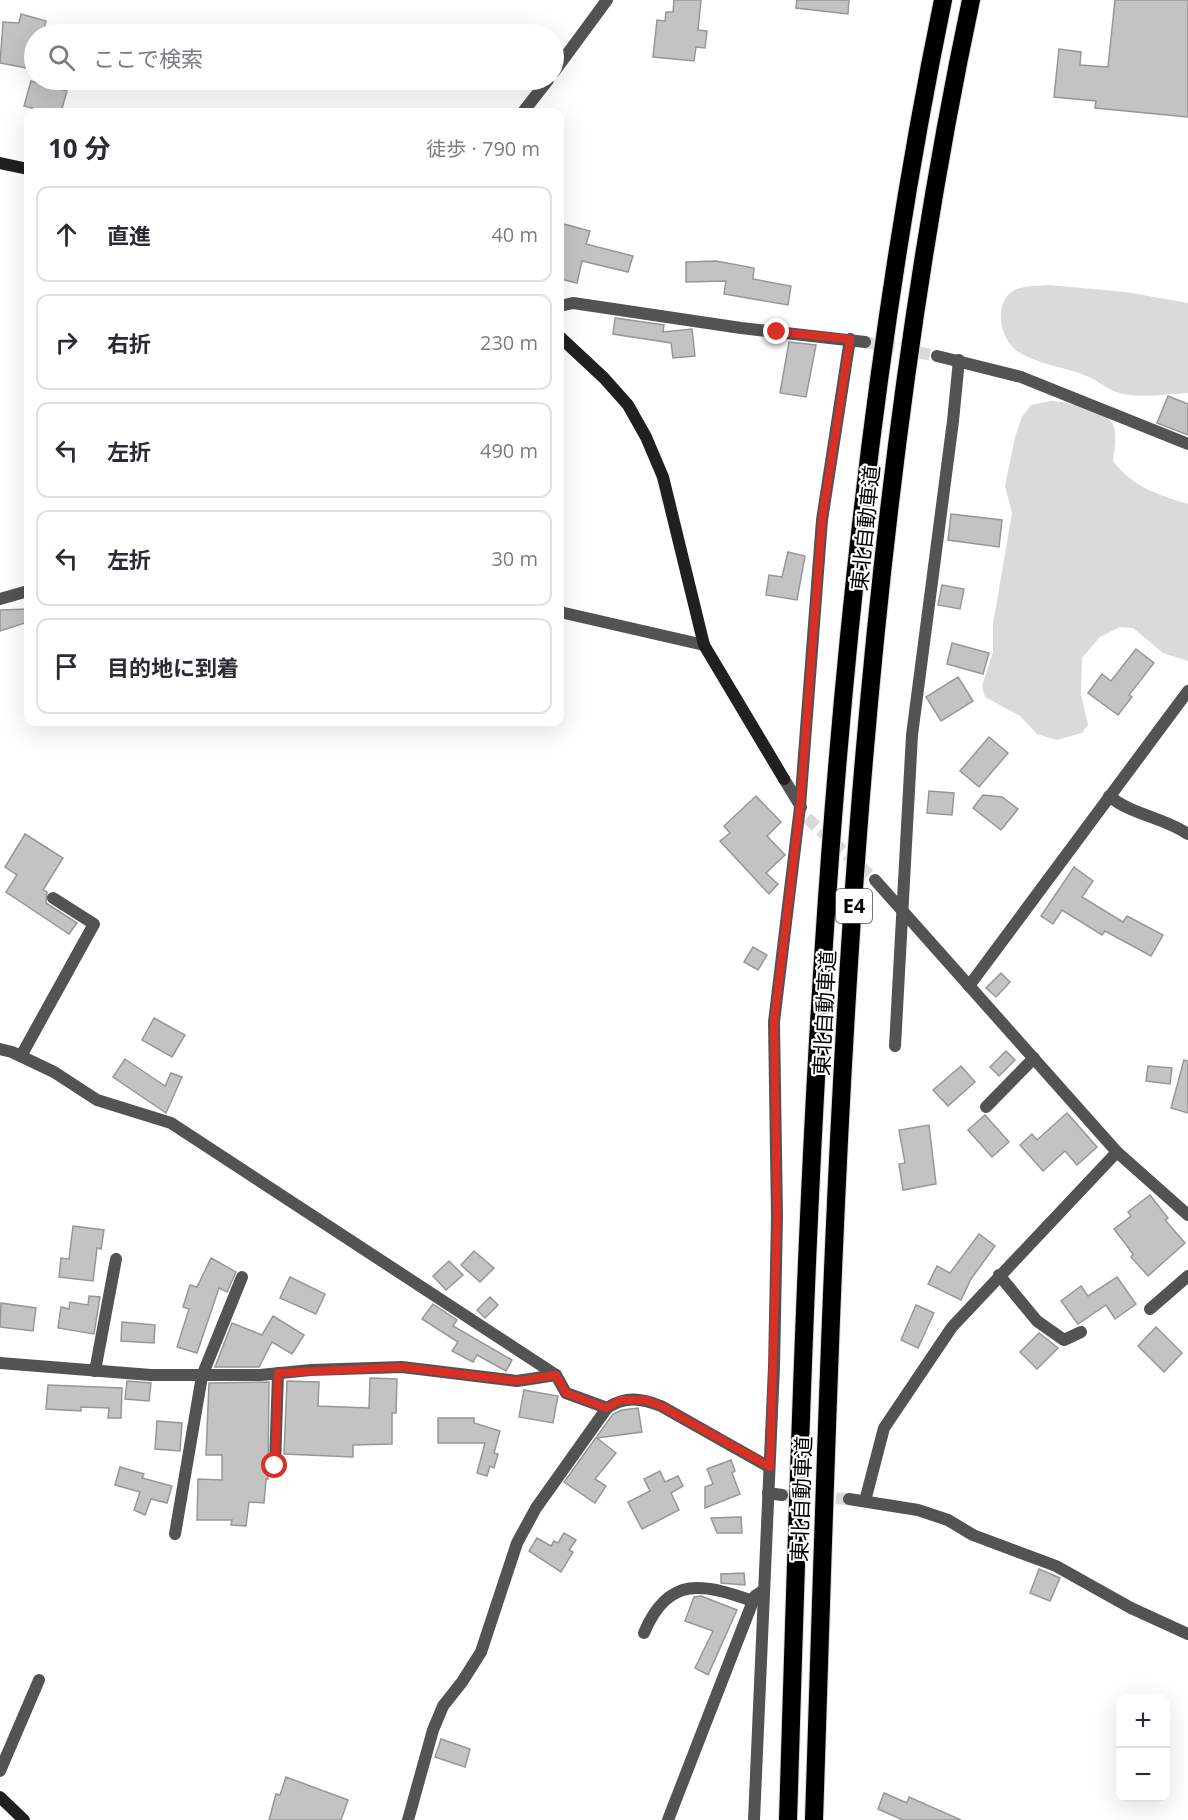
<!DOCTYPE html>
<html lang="ja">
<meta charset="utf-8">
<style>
:root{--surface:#fff;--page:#f2f2f3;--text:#2b2b33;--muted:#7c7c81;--line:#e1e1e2}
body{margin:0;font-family:"Open Sans","Noto Sans JP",sans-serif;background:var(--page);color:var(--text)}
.controls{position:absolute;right:18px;bottom:18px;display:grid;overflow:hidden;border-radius:12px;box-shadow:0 6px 24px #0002}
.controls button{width:54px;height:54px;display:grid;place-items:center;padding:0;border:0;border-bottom:2px solid var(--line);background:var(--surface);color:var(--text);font:30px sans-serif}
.stop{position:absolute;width:18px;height:18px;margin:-14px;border:4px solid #d93025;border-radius:50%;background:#fff}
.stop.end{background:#d93025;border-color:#fff;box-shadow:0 2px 6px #0008}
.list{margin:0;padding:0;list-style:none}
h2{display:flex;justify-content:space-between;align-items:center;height:78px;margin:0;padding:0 24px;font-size:26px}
h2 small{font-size:20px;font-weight:400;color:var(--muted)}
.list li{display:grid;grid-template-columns:39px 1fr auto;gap:18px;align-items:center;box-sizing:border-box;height:96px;margin:0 12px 12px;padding:0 12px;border:2px solid var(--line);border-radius:12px}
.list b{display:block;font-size:22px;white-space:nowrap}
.list em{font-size:20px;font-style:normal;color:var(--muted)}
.icon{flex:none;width:33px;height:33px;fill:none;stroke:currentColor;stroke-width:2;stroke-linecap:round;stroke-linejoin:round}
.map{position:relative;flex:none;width:1188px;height:1820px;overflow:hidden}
.search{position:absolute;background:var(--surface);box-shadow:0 6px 24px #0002;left:24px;top:24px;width:540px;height:66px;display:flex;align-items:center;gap:15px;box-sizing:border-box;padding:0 21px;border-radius:33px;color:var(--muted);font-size:22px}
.panel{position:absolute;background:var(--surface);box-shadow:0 6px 24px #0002;left:24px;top:108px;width:540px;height:618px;border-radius:12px}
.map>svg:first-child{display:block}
</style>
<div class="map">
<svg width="1188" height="1820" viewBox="0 0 1188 1820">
<rect width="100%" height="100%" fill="#fff"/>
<g fill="#dadada">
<path d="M1049 285 1126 292 1188 303V393C1168 394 1144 398 1123 394 1112 392 1105 386 1095 380 1074 368 1040 366 1017 351 1000 339 993 304 1013 291 1024 285 1037 286 1049 285Z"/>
<path d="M1050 401C1065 401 1105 410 1112 423 1118 433 1114 450 1113 461 1134 488 1157 494 1188 504V661L1163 653 1133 628 1120 627 1100 637 1082 658 1081 694 1088 725 1082 733 1056 740 1037 734 1020 716 985 697 982 686 993 652V624L1012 513 1005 486 1015 437 1022 417 1031 405Z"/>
</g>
<g fill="#c3c3c3" stroke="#979797" stroke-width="1.5">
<polygon points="674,0 701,0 698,30 707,31 705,48 696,47 694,61 653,57 657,20 665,21 666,12 673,12"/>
<polygon points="797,0 849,0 848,14 796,8"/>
<polygon points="1115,0 1188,0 1188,117 1095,108 1096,101 1054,97 1059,49 1081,52 1080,65 1108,67"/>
<polygon points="21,14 46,21 43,34 34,34 32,39 27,68 0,63 3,22 19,23"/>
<polygon points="31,81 67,91 61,112 47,112 24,106"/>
<polygon points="560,223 590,231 586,244 633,256 628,272 582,261 577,283 560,279"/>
<polygon points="716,261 754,268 753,279 791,286 788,305 724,294 726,281 686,282 686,262"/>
<polygon points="615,318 664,325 663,332 692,329 695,356 673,358 671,343 613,334"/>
<polygon points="789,342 816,345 806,397 780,393"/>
<polygon points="1168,396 1188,404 1188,435 1157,423"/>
<polygon points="951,514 1002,520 999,547 948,540"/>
<polygon points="788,552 805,556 797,600 766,595 769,575 782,577"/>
<polygon points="942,585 964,589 960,609 938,605"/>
<polygon points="28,609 28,622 0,631 0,610"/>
<polygon points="952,643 989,653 983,674 947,664"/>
<polygon points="1136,649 1154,663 1129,695 1132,697 1118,715 1088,693 1102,674 1111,681"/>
<polygon points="958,677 973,701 941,721 926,697"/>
<polygon points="989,737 1008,753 979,787 960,771"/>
<polygon points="929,791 954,793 952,815 927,813"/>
<polygon points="983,795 1002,797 1018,809 1001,830 973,808"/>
<polygon points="756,796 781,822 767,836 785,855 766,873 778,884 769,894 720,841 730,833 724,826"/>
<polygon points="25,834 63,858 43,890 47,892 46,903 77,923 69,934 6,892 17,875 5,867"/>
<polygon points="1074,867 1093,881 1082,897 1123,922 1127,916 1163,935 1151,956 1105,931 1102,935 1062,910 1053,924 1041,916"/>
<polygon points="753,947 767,955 758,970 744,962"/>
<polygon points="1001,973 1010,982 996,997 986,988"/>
<polygon points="154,1018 185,1035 172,1057 142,1040"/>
<polygon points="1006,1051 1015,1060 999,1076 990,1067"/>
<polygon points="125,1059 165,1086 171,1073 182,1077 166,1113 113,1077"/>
<polygon points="1184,1060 1188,1061 1188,1113 1171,1108"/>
<polygon points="961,1066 975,1082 948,1106 933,1090"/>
<polygon points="1148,1066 1172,1068 1170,1084 1146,1081"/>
<polygon points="1067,1113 1097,1147 1077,1165 1065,1151 1043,1171 1020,1145 1032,1134 1037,1140"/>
<polygon points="985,1115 1009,1142 992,1157 968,1130"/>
<polygon points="929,1125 936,1184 903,1190 899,1164 905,1163 899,1130"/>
<polygon points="1150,1195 1168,1218 1165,1220 1185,1243 1148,1276 1131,1257 1133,1254 1114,1229 1131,1216 1128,1212"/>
<polygon points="73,1226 104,1230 101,1249 97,1248 93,1281 59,1277 61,1258 69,1259"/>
<polygon points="979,1234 995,1246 971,1279 961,1300 928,1284 937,1266 950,1273"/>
<polygon points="474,1251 494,1268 480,1282 461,1265"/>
<polygon points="211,1258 236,1272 227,1292 219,1288 197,1353 177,1347 189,1309 183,1307 190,1285 197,1287"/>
<polygon points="449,1261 463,1275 446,1290 433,1276"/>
<polygon points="290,1277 325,1294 316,1314 280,1298"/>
<polygon points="1117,1277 1136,1304 1115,1319 1106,1305 1078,1324 1061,1301 1081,1286 1088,1296"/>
<polygon points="89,1296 100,1297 94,1334 58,1328 61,1307 69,1309 70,1302 88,1305"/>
<polygon points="490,1297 498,1305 485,1318 477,1310"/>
<polygon points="1,1303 36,1308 33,1331 0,1327"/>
<polygon points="433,1304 457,1320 453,1326 512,1360 506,1371 477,1355 473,1362 452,1351 458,1342 422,1319"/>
<polygon points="916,1305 934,1313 918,1348 901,1340"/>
<polygon points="273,1316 304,1335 292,1354 272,1342 259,1367 215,1367 232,1323 262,1335"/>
<polygon points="122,1322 155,1325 154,1343 121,1341"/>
<polygon points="1156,1327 1182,1353 1164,1372 1138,1346"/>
<polygon points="1039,1333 1058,1348 1037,1369 1020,1352"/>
<polygon points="370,1378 397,1379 396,1413 392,1413 392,1444 353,1445 353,1457 284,1454 287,1381 319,1382 318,1406 369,1408"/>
<polygon points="127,1381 151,1383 149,1401 125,1399"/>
<polygon points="269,1382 268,1479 266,1479 264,1503 249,1502 246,1526 231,1525 232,1520 197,1520 198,1479 222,1480 222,1455 206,1455 209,1383"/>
<polygon points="48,1385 122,1388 121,1418 108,1418 109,1408 81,1407 81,1411 46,1409"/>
<polygon points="524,1390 558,1396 553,1423 519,1417"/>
<polygon points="638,1408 642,1432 597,1438 616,1453 595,1479 606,1486 595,1503 564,1482 613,1414 622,1410"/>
<polygon points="438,1418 474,1418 474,1423 500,1431 494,1453 498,1454 494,1468 490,1466 487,1476 477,1473 485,1443 438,1443"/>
<polygon points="157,1421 182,1423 180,1451 155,1449"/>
<polygon points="731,1460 735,1471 732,1473 740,1494 705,1508 705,1487 713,1484 707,1469"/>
<polygon points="120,1467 144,1474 142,1478 172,1486 167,1503 151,1499 145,1515 134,1510 140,1492 115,1485"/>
<polygon points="660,1471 665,1482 678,1476 683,1486 671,1493 679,1510 642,1529 628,1502 650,1491 644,1479"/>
<polygon points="741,1517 742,1533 717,1533 711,1518"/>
<polygon points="564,1533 576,1540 569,1550 573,1552 561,1572 529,1551 537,1538 551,1546 554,1541 558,1543"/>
<polygon points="1039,1569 1060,1578 1050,1601 1030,1593"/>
<polygon points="744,1573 745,1585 721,1583 721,1574"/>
<polygon points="701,1596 737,1610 708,1675 695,1668 713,1631 685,1621 694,1597"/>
<polygon points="441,1739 470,1749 465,1767 435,1757"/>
<polygon points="286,1777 348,1800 341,1820 269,1820 276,1794 280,1795"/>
<polygon points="884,1793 907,1803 909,1797 961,1820 903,1820 878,1809"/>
</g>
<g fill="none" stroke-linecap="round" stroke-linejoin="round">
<g stroke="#d9d9d9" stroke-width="12" stroke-dasharray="12 6" stroke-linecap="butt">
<polyline points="865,342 937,356"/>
<polyline points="807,818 875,880"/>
<polyline points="782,1495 849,1499"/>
</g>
<defs>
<g id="highway">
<path d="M788 1820C807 1212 820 598 943 0"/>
<path d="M814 1820C834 1214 845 596 971 0"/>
</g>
</defs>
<use href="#highway" stroke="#dbdbdb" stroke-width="20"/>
<g stroke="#535353" stroke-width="12">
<polyline points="554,72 607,0"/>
<polyline points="523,112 548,80"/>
<polyline points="560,306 573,303 741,328 865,342"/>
<polyline points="937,356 1021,377 1188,444"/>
<polyline points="0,599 28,591"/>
<polyline points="560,612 704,645"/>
<polyline points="784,779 801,807"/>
<path d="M1109 796C1132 815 1163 817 1188 834"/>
<polyline points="875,880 1117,1152 1188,1215"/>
<polyline points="969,986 1188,691"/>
<polyline points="895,1046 912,735 953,421 959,360"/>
<polyline points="0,1049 12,1052 54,1072 97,1100 171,1123 556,1375"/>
<polyline points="21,1056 94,924 53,898"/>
<polyline points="986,1107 1034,1058"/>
<polyline points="999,1275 1037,1321 1064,1340 1081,1332"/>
<polyline points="1150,1309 1188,1276"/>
<polyline points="0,1363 151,1375 260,1375 311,1370 402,1367 517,1381 556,1375 566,1393 607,1408"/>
<polyline points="95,1371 116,1259"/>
<polyline points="275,1466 278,1373"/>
<polyline points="768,1493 782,1495"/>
<polyline points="849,1499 918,1510 948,1520 973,1535 1056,1566 1131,1608 1188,1634"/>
<polyline points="865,1501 884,1428 952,1327 1117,1152"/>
<polyline points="175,1534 202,1376 242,1277"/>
<path d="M644 1633C669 1574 704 1584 753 1601"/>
<polyline points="0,1771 39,1680"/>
<path d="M408 1820 433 1730 443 1706 462 1682 481 1652 517 1543 536 1508 607 1408C625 1396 641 1398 661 1406L769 1467"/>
<polyline points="668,1820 753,1601 755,1596 764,1590"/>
<polyline points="754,1820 774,1367 777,1217 774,1022 800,807 822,520 850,339"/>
</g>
<g stroke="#202020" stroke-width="12">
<polyline points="0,163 28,169"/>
<polyline points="560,337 604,378 628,405 646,437 663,477 704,645 784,779"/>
<polyline points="0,1797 24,1820"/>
</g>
<use href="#highway" stroke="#000" stroke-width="18"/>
</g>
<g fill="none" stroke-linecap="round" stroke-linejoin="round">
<polyline stroke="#d93025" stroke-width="8" points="275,1466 278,1373 402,1367 517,1381 556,1375 566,1393 606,1408 621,1400 645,1400 661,1406 770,1467 777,1217 774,1022 800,807 822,520 850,339 777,332"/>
</g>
<g text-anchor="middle" stroke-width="4.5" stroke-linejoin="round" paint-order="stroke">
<rect fill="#fff" stroke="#4c4c4c" stroke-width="1.5" x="836" y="889" width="36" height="34" rx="4.5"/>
<g font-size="20" font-weight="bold" fill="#000">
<text x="854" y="913">E4</text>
</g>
<g font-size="21" fill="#000" stroke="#fff">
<text transform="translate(866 528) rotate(-84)" y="7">東北自動車道</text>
<text transform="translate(825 1013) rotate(-87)" y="7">東北自動車道</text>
<text transform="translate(802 1499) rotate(-88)" y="7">東北自動車道</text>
</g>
</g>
</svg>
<div class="controls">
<button>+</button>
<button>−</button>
</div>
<div class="stop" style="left:275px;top:1466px"></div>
<div class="stop end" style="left:777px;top:332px"></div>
<div class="search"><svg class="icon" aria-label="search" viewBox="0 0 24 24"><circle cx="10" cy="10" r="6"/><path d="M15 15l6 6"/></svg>ここで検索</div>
<section class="panel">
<h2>10 分<small>徒歩 · 790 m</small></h2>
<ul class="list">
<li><svg class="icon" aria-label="ahead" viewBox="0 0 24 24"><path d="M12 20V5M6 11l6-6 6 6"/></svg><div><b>直進</b></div><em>40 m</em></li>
<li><svg class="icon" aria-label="right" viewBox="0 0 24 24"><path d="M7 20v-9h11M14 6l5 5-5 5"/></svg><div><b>右折</b></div><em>230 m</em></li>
<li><svg class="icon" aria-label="left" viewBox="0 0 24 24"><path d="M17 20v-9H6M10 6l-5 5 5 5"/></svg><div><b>左折</b></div><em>490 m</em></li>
<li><svg class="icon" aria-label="left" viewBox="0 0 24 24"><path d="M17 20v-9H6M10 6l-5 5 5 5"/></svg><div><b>左折</b></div><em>30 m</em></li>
<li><svg class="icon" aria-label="arrive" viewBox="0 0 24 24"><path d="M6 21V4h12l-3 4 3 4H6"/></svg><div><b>目的地に到着</b></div></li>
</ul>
</section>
</div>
